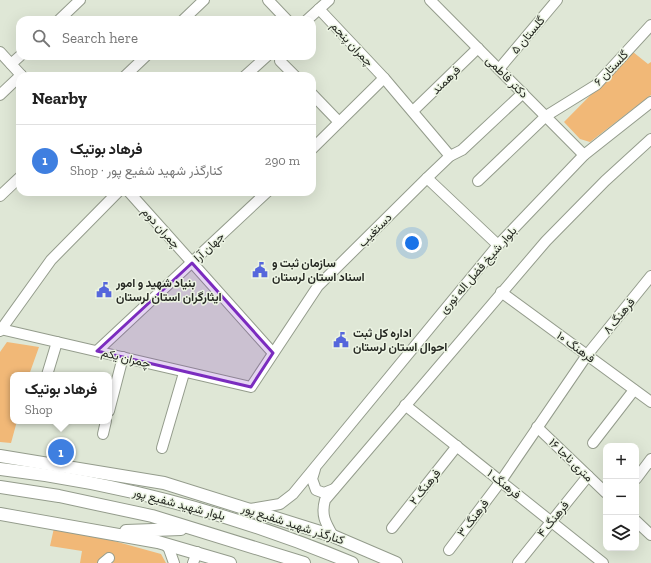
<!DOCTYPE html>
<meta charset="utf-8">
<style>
:root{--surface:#fff;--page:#f6f6f6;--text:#222;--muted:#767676;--line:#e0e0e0;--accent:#5566dc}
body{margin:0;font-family:"Zilla Slab",Vazirmatn,serif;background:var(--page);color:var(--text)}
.controls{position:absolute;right:12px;bottom:12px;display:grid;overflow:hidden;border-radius:8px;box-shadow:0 4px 16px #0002}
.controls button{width:36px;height:36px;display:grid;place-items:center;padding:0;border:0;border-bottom:1px solid var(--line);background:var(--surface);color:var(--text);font:20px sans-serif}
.you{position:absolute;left:412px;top:243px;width:14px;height:14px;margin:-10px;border:3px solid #fff;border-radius:50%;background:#1a73e8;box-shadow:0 0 0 6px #1a73e833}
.badge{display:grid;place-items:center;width:26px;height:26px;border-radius:50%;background:var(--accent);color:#fff;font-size:13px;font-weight:700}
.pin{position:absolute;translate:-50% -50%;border:2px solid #fff;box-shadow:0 1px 4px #0006}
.popup{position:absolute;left:10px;top:372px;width:102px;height:52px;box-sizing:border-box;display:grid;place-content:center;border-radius:8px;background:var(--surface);filter:drop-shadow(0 1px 3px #0005);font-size:13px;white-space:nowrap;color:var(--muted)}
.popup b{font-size:15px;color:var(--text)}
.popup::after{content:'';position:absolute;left:50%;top:100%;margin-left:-8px;border:8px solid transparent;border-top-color:var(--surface)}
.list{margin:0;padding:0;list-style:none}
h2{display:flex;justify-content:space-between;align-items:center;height:52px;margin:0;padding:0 16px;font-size:17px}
h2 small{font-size:13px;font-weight:400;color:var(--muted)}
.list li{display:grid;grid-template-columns:26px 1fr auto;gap:12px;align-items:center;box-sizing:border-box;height:72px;padding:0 16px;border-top:1px solid var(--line)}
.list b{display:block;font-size:15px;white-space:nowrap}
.list p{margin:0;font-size:13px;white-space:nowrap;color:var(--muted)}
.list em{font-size:13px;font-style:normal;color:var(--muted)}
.icon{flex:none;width:22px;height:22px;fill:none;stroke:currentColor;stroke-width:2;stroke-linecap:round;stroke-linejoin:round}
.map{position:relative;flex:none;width:651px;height:563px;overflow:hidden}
.search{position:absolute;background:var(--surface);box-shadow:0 4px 16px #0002;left:16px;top:16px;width:300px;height:44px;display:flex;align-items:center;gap:10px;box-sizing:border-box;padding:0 14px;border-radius:12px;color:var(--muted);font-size:15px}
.panel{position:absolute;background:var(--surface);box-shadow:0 4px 16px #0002;left:16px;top:72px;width:300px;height:124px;border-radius:12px}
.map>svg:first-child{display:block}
</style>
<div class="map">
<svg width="651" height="563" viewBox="0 0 651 563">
<rect width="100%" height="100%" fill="#dfe7d6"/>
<g fill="#f1b877">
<polygon points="633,52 648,64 651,62 651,95 590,142 580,139 564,122"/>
<polygon points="7,342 39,347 29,375 13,375 13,421 17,421 11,443 0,442 0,352"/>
<polygon points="54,528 114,541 161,554 166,563 113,563 114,559 106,553 99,563 80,563 82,551 50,546"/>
</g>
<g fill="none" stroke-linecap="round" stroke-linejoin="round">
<defs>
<g id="minor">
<polyline points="268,0 287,20"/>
<polyline points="430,0 584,155"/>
<polyline points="319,9 384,78 450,156"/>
<polyline points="59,20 80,0"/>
<polyline points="183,20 204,0"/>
<polyline points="307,20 329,0"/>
<polyline points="0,52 22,76"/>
<polyline points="280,61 295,76"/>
<polyline points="11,64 20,56"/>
<polyline points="499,69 557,0"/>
<polyline points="125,76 146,56"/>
<polyline points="245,76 267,56"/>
<polyline points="312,94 339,122"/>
<polyline points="0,95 21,75"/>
<polyline points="413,111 478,48"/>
<polyline points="312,149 384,78"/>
<polyline points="427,178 498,245"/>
<polyline points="478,181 546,116 596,85 651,25"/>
<polyline points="129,192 273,353"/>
<polyline points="0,196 20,177"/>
<polyline points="501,292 651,402"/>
<polyline points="1,329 251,387 318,286 427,178 450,156 462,150 523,93"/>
<polyline points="0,331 51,260 118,192"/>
<polyline points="97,351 267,192"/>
<polyline points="47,375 57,342"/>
<polyline points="405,405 603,563"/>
<polyline points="109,411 123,357"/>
<polyline points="537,427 606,493"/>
<polyline points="103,434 106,421"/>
<polyline points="593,443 634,390"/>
<polyline points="162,448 184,373"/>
<polyline points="315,469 312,479 316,490 324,493 334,489"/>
<polyline points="636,479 651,459"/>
<polyline points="250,509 280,504 293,494 498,245 584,155 651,102"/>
<polyline points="636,521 651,535"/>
<polyline points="392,528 457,446"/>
<path d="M333 536C325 522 321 515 325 500L546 241 605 181 651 139"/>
<polyline points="165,544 169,549 174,563"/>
<polyline points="449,550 501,481 587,355 651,276"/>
<polyline points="103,563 109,558"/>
<polyline points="193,563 197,552"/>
<polyline points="518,563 588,476"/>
</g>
<g id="major">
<polyline points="0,456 164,483 333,536 396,563"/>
<path d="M0 469C122 483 239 516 352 563"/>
<polyline points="0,487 59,496 152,516 304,563"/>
<polyline points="0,514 158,542 230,563"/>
<polyline points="126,531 181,529"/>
</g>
</defs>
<use href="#minor" stroke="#949c8c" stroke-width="12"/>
<use href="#major" stroke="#949c8c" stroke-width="14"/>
<use href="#minor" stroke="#fff" stroke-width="10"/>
<use href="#major" stroke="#fff" stroke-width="12"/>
</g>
<path fill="#7b2cbf" fill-opacity="0.2" stroke="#7b2cbf" stroke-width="3" stroke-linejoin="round" d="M192 263 273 353 251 387 97 351Z"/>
<defs>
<symbol id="civic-bare" viewBox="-9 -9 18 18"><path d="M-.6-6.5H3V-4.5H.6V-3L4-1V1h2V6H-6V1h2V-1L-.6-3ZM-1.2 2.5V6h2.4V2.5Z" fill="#5566dc" stroke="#ecf4e3" stroke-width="2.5" paint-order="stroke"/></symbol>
</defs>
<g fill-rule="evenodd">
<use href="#civic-bare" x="249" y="259" width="22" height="22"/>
<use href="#civic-bare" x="93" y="279" width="22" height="22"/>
<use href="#civic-bare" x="330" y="329" width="22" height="22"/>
</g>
<g text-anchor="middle" stroke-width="3" stroke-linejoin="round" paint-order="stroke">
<g font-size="12" fill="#262923" stroke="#ecf4e3">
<text transform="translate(528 35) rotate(-50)" y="4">گلستان ۵</text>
<text transform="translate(352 44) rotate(47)" y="4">چمران پنجم</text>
<text transform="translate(611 68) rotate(-46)" y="4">گلستان ۶</text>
<text transform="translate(507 77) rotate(45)" y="4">دکتر فاطمی</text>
<text transform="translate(446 80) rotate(-44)" y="4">فرهمند</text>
<text transform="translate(161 228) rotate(48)" y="4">چمران دوم</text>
<text transform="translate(375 230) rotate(-45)" y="4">دستغیب</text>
<text transform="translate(209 247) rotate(-43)" y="4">جهان آرا</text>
<text transform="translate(478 270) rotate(-49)" y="4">بلوار شیخ فضل اله نوری</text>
<text transform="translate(619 316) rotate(-51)" y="4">فرهنگ ۸</text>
<text transform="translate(576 347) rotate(36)" y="4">فرهنگ ۱۰</text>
<text transform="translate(126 358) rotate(14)" y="4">چمران یکم</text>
<text transform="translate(571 460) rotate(44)" y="4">۱۶ متری ناجا</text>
<text transform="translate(504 484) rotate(39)" y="4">فرهنگ ۱</text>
<text transform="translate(425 487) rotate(-51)" y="4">فرهنگ ۲</text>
<text transform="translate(179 504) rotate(15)" y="4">بلوار شهید شفیع پور</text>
<text transform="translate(473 518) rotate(-53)" y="4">فرهنگ ۳</text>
<text transform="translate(553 519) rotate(-51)" y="4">فرهنگ ۴</text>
<text transform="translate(293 524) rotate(18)" y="4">کنارگذر شهید شفیع پور</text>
</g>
<g font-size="12" font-weight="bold" fill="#262923" stroke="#ecf4e3" text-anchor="start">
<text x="272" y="267">سازمان ثبت و<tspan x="272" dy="14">اسناد استان لرستان</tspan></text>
<text x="116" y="287">بنیاد شهید و امور<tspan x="116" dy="14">ایثارگران استان لرستان</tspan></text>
<text x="353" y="337">اداره کل ثبت<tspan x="353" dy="14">احوال استان لرستان</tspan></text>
</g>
</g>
</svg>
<div class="controls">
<button>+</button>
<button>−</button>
<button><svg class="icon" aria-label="layers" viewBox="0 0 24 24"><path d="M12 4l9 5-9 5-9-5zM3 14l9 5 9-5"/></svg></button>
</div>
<div class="you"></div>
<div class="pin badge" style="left:61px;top:452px;background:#3f7fe0">1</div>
<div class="popup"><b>فرهاد بوتیک</b>Shop</div>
<div class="search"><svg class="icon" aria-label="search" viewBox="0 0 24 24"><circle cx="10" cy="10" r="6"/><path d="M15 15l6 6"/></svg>Search here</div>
<section class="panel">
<h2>Nearby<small></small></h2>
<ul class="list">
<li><span class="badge" style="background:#3f7fe0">1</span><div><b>فرهاد بوتیک</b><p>Shop · کنارگذر شهید شفیع پور</p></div><em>290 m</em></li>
</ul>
</section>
</div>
